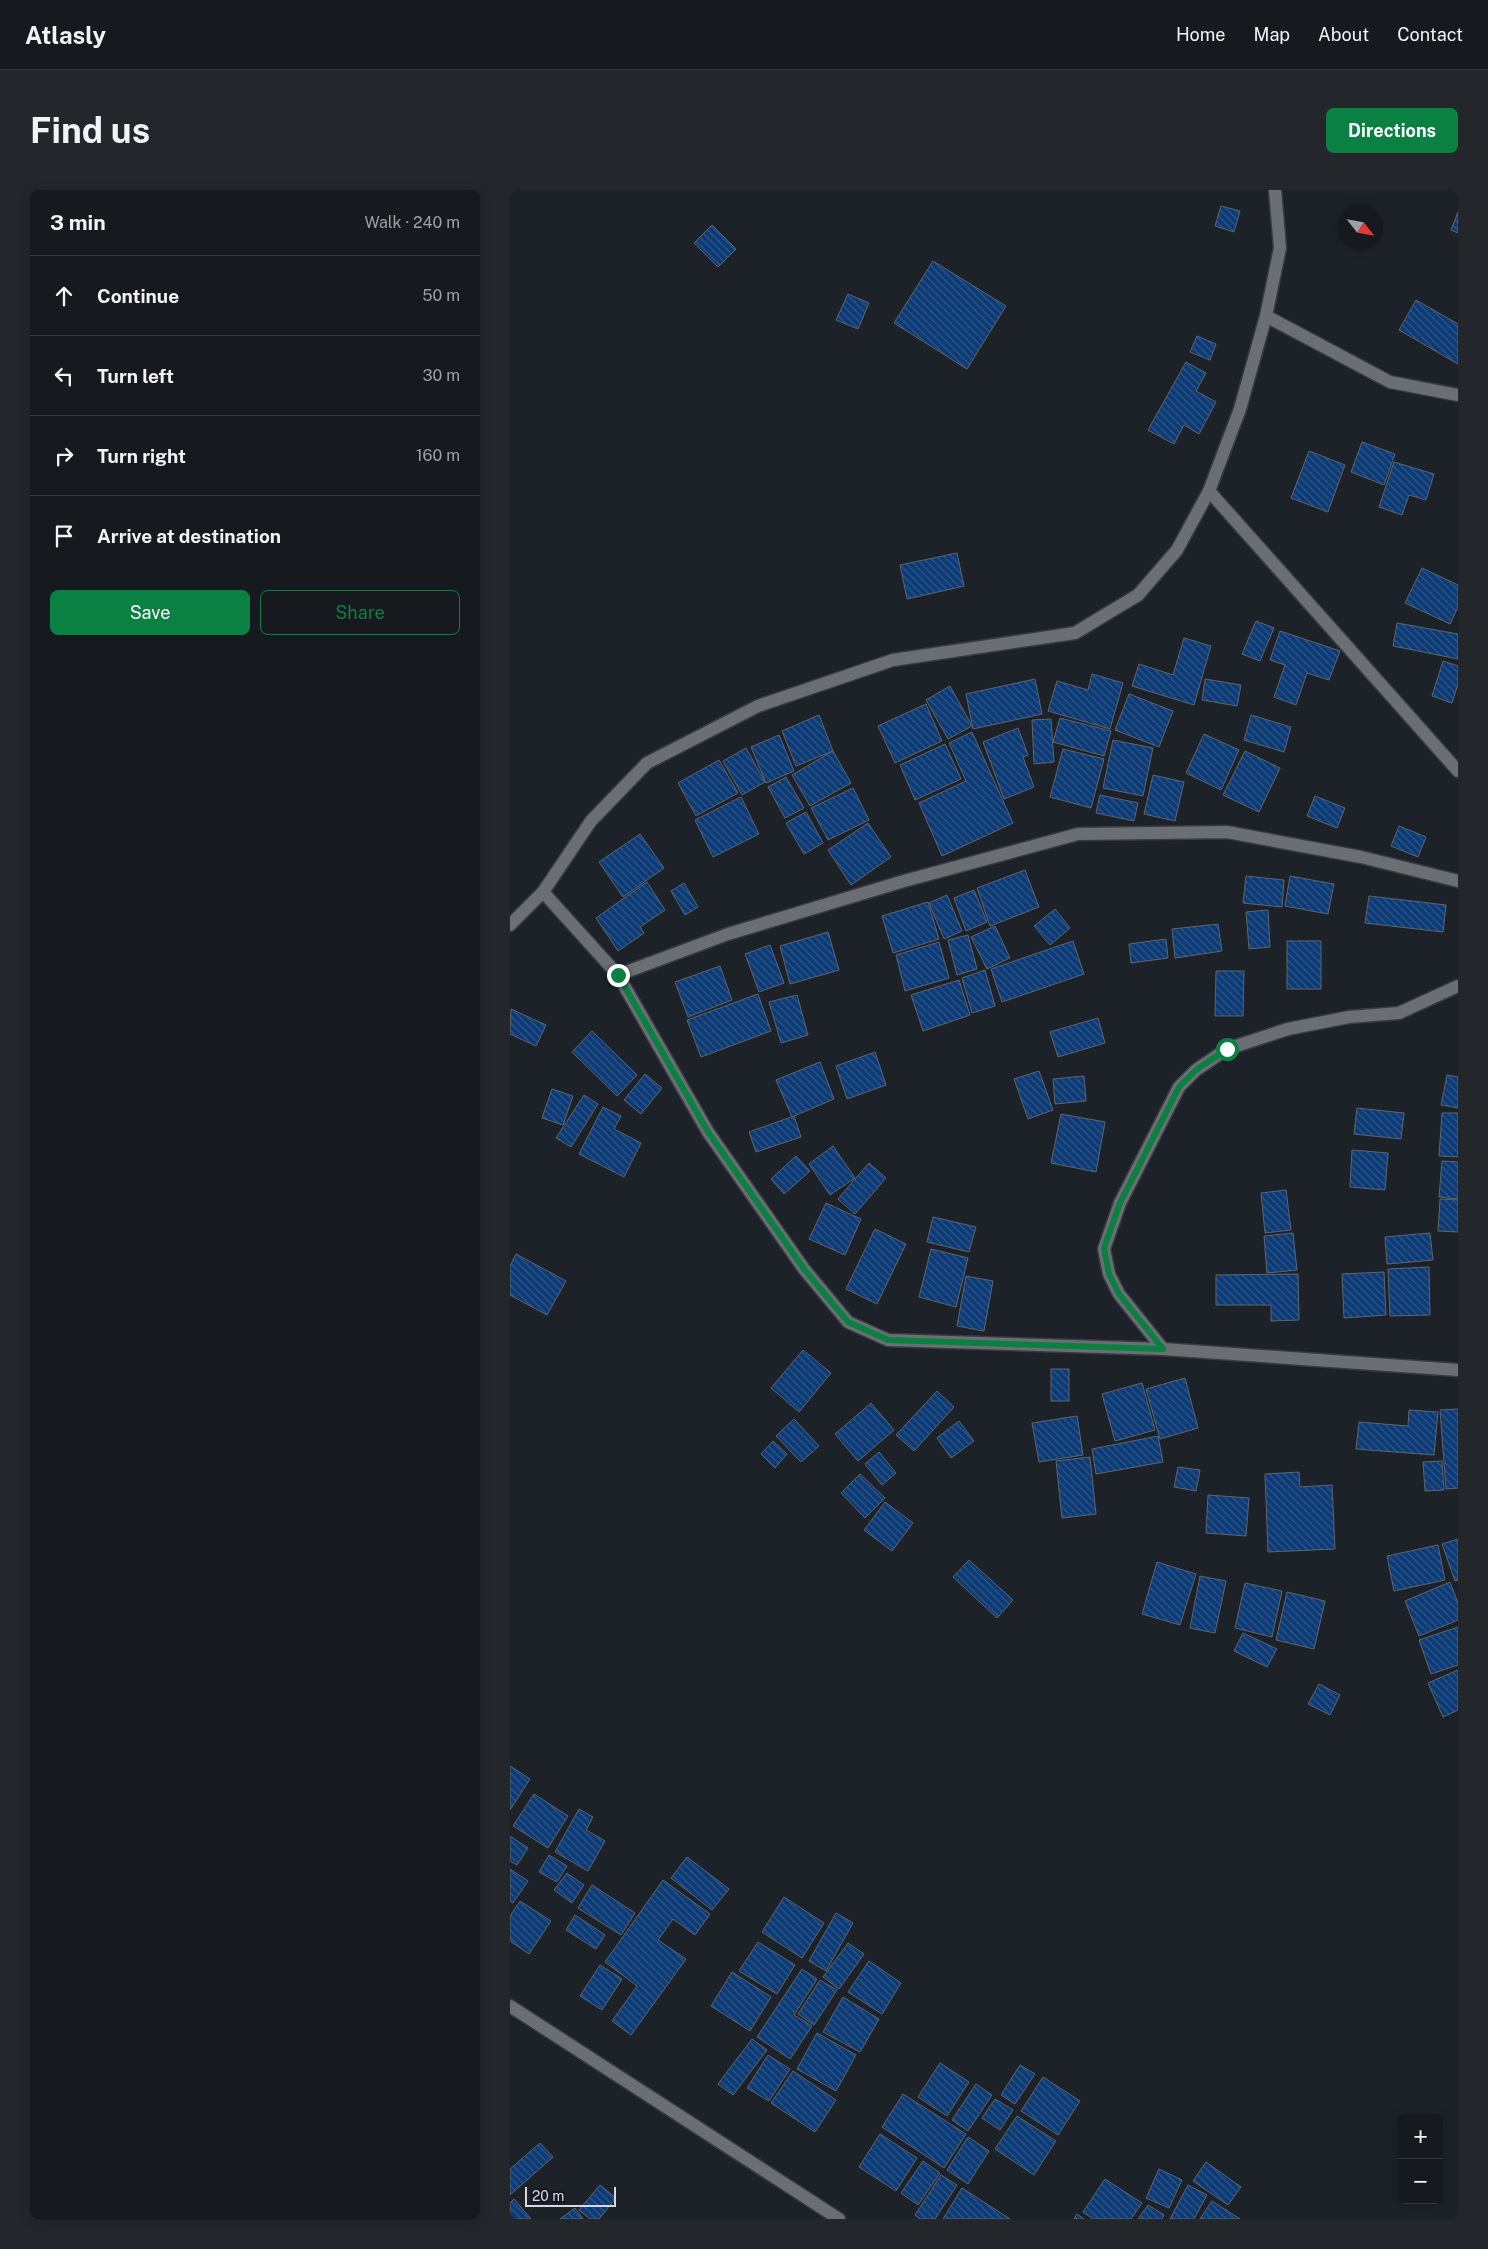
<!DOCTYPE html>
<meta charset="utf-8">
<style>
:root{--surface:#161a1f;--page:#23272c;--text:#f1f3f6;--muted:#9ea1a4;--line:#35383d;--accent:#0b8043}
body{margin:0;font-family:"Public Sans",sans-serif;background:var(--page);color:var(--text)}
.controls{position:absolute;right:15px;bottom:15px;display:grid;overflow:hidden;border-radius:8px;box-shadow:0 2px 12px #0003}
.controls button{width:45px;height:45px;display:grid;place-items:center;padding:0;border:0;border-bottom:1px solid var(--line);background:var(--surface);color:var(--text);font:25px sans-serif}
.compass{position:absolute;left:828px;top:15px;width:45px;height:45px;border-radius:50%;background:var(--surface);box-shadow:0 2px 12px #0003;rotate:121deg}
.scale{position:absolute;left:15px;bottom:12px;width:91px;box-sizing:border-box;padding-left:5px;border:2px solid #d6d9df;border-top:0;font-size:14px;line-height:18px;white-space:nowrap;color:#d6d9df;-webkit-text-stroke:4px #131820;paint-order:stroke}
.stop{position:absolute;width:15px;height:15px;margin:-11px;border:4px solid #0b8043;border-radius:50%;background:#fff}
.stop.end{background:#0b8043;border-color:#fff;box-shadow:0 1px 5px #0008}
.list{margin:0;padding:0;list-style:none}
h2{display:flex;justify-content:space-between;align-items:center;height:65px;margin:0;padding:0 20px;font-size:21px}
h2 small{font-size:16px;font-weight:400;color:var(--muted)}
.list li{display:grid;grid-template-columns:32px 1fr auto;gap:15px;align-items:center;box-sizing:border-box;height:80px;padding:0 20px;border-top:1px solid var(--line)}
.list b{display:block;font-size:19px;white-space:nowrap}
.list em{font-size:16px;font-style:normal;color:var(--muted)}
.actions{display:flex;gap:10px;padding:15px 20px}
.actions a{flex:1;padding:11px 0;border:1px solid var(--accent);border-radius:8px;text-align:center;font-size:18px;color:var(--accent)}
.actions .main{background:var(--accent);color:#fff}
.icon{flex:none;width:28px;height:28px;fill:none;stroke:currentColor;stroke-width:2;stroke-linecap:round;stroke-linejoin:round}
.map{position:relative;flex:none;width:948px;height:2029px;overflow:hidden;border-radius:8px}
header{display:flex;align-items:center;gap:30px;box-sizing:border-box;height:70px;padding:0 25px;background:var(--surface);border-bottom:1px solid var(--line)}
header strong{font-size:24px}
nav{display:flex;gap:28px;margin-inline-start:auto;font-size:18px}
.intro{display:flex;align-items:center;justify-content:space-between;box-sizing:border-box;height:120px;padding:0 30px}
h1{margin:0;font-size:35px}
.button{padding:12px 22px;border-radius:8px;background:var(--accent);color:#fff;font-size:18px;font-weight:700}
main{display:flex;gap:30px;padding:0 30px}
aside{flex:1;background:var(--surface);border-radius:8px;box-shadow:0 2px 12px #0003}
.map>svg:first-child{display:block}
</style>
<header>
<strong>Atlasly</strong>
<nav><a>Home</a><a>Map</a><a>About</a><a>Contact</a></nav>
</header>
<div class="intro"><h1>Find us</h1><a class="button">Directions</a></div>
<main>
<aside>
<h2>3 min<small>Walk · 240 m</small></h2>
<ul class="list">
<li><svg class="icon" aria-label="ahead" viewBox="0 0 24 24"><path d="M12 20V5M6 11l6-6 6 6"/></svg><div><b>Continue</b></div><em>50 m</em></li>
<li><svg class="icon" aria-label="left" viewBox="0 0 24 24"><path d="M17 20v-9H6M10 6l-5 5 5 5"/></svg><div><b>Turn left</b></div><em>30 m</em></li>
<li><svg class="icon" aria-label="right" viewBox="0 0 24 24"><path d="M7 20v-9h11M14 6l5 5-5 5"/></svg><div><b>Turn right</b></div><em>160 m</em></li>
<li><svg class="icon" aria-label="arrive" viewBox="0 0 24 24"><path d="M6 21V4h12l-3 4 3 4H6"/></svg><div><b>Arrive at destination</b></div></li>
</ul>
<div class="actions"><a class="main">Save</a><a>Share</a></div>
</aside>
<div class="map">
<svg width="948" height="2029" viewBox="0 0 948 2029">
<defs>
<pattern id="building-back-hatch" width="6" height="6" patternUnits="userSpaceOnUse" patternTransform="scale(1.25)"><rect width="6" height="6" fill="#0c3a75"/><path d="M-1 5l2 2M0 0l6 6M5-1l2 2" fill="none" stroke="#2f5688"/></pattern>
</defs>
<rect width="100%" height="100%" fill="#1d2229"/>
<g fill="url(#building-back-hatch)" stroke="#5f656e">
<polygon points="711,16 730,21 724,42 705,36"/>
<polygon points="948,22 948,43 941,40"/>
<polygon points="202,35 226,59 208,77 184,53"/>
<polygon points="423,71 496,116 457,179 384,133"/>
<polygon points="338,104 359,113 348,139 326,130"/>
<polygon points="906,110 948,134 948,174 889,140"/>
<polygon points="687,146 706,154 700,170 680,162"/>
<polygon points="676,172 696,183 686,201 706,212 689,244 674,235 664,254 638,240"/>
<polygon points="852,252 885,264 874,295 841,282"/>
<polygon points="799,261 835,275 818,322 781,308"/>
<polygon points="884,272 924,284 916,310 899,305 892,325 869,317"/>
<polygon points="447,363 454,396 397,409 390,375"/>
<polygon points="912,378 948,395 948,417 940,434 895,413"/>
<polygon points="746,431 764,438 750,471 732,464"/>
<polygon points="887,433 948,444 948,469 883,456"/>
<polygon points="770,441 830,461 819,490 797,483 786,515 764,507 775,475 760,470"/>
<polygon points="674,448 701,456 684,515 622,496 629,474 663,485"/>
<polygon points="933,471 948,476 948,494 942,513 922,506"/>
<polygon points="582,484 613,493 600,539 538,521 547,491 578,500"/>
<polygon points="525,489 532,524 463,539 456,504"/>
<polygon points="695,489 731,495 727,516 692,510"/>
<polygon points="440,496 462,536 438,549 416,510"/>
<polygon points="619,504 663,521 649,557 605,540"/>
<polygon points="416,514 432,551 385,573 368,536"/>
<polygon points="309,525 323,561 286,576 272,541"/>
<polygon points="741,525 781,537 774,562 734,550"/>
<polygon points="550,528 601,541 594,566 543,552"/>
<polygon points="541,529 544,572 524,574 522,530"/>
<polygon points="508,538 518,565 513,567 524,597 494,609 473,552"/>
<polygon points="462,542 503,633 432,666 409,613 456,591 439,553"/>
<polygon points="694,544 729,560 711,600 676,583"/>
<polygon points="269,545 284,581 256,593 241,557"/>
<polygon points="603,550 643,558 633,606 593,598"/>
<polygon points="435,554 451,589 405,610 390,575"/>
<polygon points="236,558 255,592 232,605 213,571"/>
<polygon points="553,559 594,569 581,618 540,607"/>
<polygon points="323,561 341,593 300,616 282,585"/>
<polygon points="735,561 770,578 749,622 713,605"/>
<polygon points="209,570 228,603 186,626 168,593"/>
<polygon points="643,585 674,592 665,631 634,624"/>
<polygon points="276,587 294,618 275,628 258,597"/>
<polygon points="343,598 359,630 318,650 301,618"/>
<polygon points="590,605 628,613 624,631 586,623"/>
<polygon points="805,606 835,618 827,638 797,626"/>
<polygon points="231,607 249,644 203,667 185,630"/>
<polygon points="296,622 313,653 294,664 276,633"/>
<polygon points="358,633 381,667 341,695 318,660"/>
<polygon points="889,636 916,647 908,667 881,656"/>
<polygon points="130,644 154,678 113,707 89,672"/>
<polygon points="515,680 529,717 480,736 467,698"/>
<polygon points="736,686 774,690 772,717 733,713"/>
<polygon points="780,686 824,694 818,724 775,716"/>
<polygon points="137,692 155,720 130,737 134,743 108,761 86,728"/>
<polygon points="174,693 188,717 175,725 161,701"/>
<polygon points="464,700 477,732 456,741 444,708"/>
<polygon points="437,705 452,741 434,749 419,713"/>
<polygon points="859,706 936,715 933,742 855,733"/>
<polygon points="418,712 429,749 383,763 372,726"/>
<polygon points="545,719 560,738 540,755 524,736"/>
<polygon points="758,720 760,757 739,759 736,722"/>
<polygon points="708,734 712,761 665,768 662,739"/>
<polygon points="485,736 500,768 477,779 461,747"/>
<polygon points="318,742 329,780 280,794 270,756"/>
<polygon points="458,745 467,779 447,785 438,750"/>
<polygon points="656,749 658,768 621,773 619,754"/>
<polygon points="563,751 574,784 492,812 481,779"/>
<rect x="777" y="751" width="34" height="48"/>
<polygon points="429,752 439,788 395,801 386,765"/>
<polygon points="260,755 274,793 249,802 235,764"/>
<polygon points="210,776 222,810 178,827 165,792"/>
<polygon points="475,780 485,816 462,823 452,788"/>
<polygon points="706,781 734,781 733,826 705,826"/>
<polygon points="449,790 460,825 413,841 401,805"/>
<polygon points="248,804 261,841 191,867 177,830"/>
<polygon points="287,805 298,845 271,853 259,812"/>
<polygon points="1,819 36,835 26,856 0,844"/>
<polygon points="588,828 595,853 548,867 540,842"/>
<polygon points="82,841 127,885 107,906 62,862"/>
<polygon points="365,862 376,895 337,909 326,876"/>
<polygon points="310,872 324,909 282,927 266,890"/>
<polygon points="529,881 543,920 518,929 504,889"/>
<polygon points="135,884 152,898 131,924 114,910"/>
<polygon points="937,885 948,887 948,918 931,915"/>
<polygon points="574,886 576,911 545,914 543,889"/>
<polygon points="42,899 63,906 53,935 32,928"/>
<polygon points="74,905 88,914 61,957 46,948"/>
<polygon points="93,917 111,926 104,939 131,953 114,987 69,964"/>
<polygon points="847,918 894,923 891,949 844,944"/>
<polygon points="932,923 948,923 948,967 929,966"/>
<polygon points="551,924 595,932 586,982 541,973"/>
<polygon points="284,926 291,947 246,962 239,942"/>
<polygon points="323,956 345,988 320,1005 299,974"/>
<polygon points="842,960 878,963 875,1000 840,997"/>
<polygon points="286,966 300,981 274,1004 261,989"/>
<polygon points="932,971 948,972 948,1009 929,1007"/>
<polygon points="359,973 376,988 345,1024 328,1009"/>
<polygon points="776,1000 781,1040 755,1043 751,1003"/>
<polygon points="930,1009 948,1010 948,1042 928,1041"/>
<polygon points="316,1013 351,1029 335,1065 299,1049"/>
<polygon points="423,1027 466,1037 459,1062 417,1052"/>
<polygon points="365,1039 396,1054 367,1114 336,1099"/>
<polygon points="783,1043 787,1080 757,1083 754,1046"/>
<polygon points="920,1043 923,1070 877,1074 875,1047"/>
<polygon points="421,1059 458,1068 446,1117 409,1107"/>
<polygon points="6,1064 56,1091 37,1125 0,1105 0,1076"/>
<polygon points="919,1077 920,1125 880,1126 878,1079"/>
<polygon points="874,1082 876,1125 834,1128 832,1084"/>
<polygon points="788,1084 789,1130 761,1131 761,1115 706,1115 706,1085"/>
<polygon points="456,1086 483,1091 474,1141 447,1136"/>
<polygon points="293,1160 321,1183 289,1222 261,1198"/>
<rect x="541" y="1179" width="18" height="32"/>
<polygon points="675,1188 688,1238 650,1249 636,1199"/>
<polygon points="632,1193 645,1240 605,1251 592,1204"/>
<polygon points="427,1201 444,1217 404,1261 386,1245"/>
<polygon points="361,1213 384,1240 348,1271 325,1244"/>
<polygon points="948,1219 948,1298 936,1299 930,1220"/>
<polygon points="899,1220 928,1222 924,1265 846,1259 849,1232 898,1236"/>
<polygon points="567,1226 573,1265 529,1272 522,1233"/>
<polygon points="284,1229 309,1256 291,1272 266,1246"/>
<polygon points="449,1231 464,1251 441,1268 427,1248"/>
<polygon points="648,1246 653,1272 586,1284 582,1259"/>
<polygon points="263,1251 277,1264 265,1278 251,1264"/>
<polygon points="369,1262 386,1283 372,1295 355,1274"/>
<polygon points="580,1267 586,1324 552,1328 546,1271"/>
<polygon points="932,1271 934,1300 915,1301 913,1272"/>
<polygon points="668,1277 690,1280 686,1301 664,1297"/>
<polygon points="789,1282 790,1297 822,1295 825,1359 758,1362 755,1284"/>
<polygon points="350,1284 375,1308 355,1328 331,1303"/>
<polygon points="698,1305 739,1308 736,1346 696,1343"/>
<polygon points="375,1312 403,1333 382,1361 354,1340"/>
<polygon points="948,1349 948,1390 945,1391 932,1354"/>
<polygon points="928,1355 935,1390 884,1401 877,1366"/>
<polygon points="459,1370 503,1410 487,1428 443,1387"/>
<polygon points="647,1372 686,1384 670,1435 632,1424"/>
<polygon points="690,1386 716,1391 705,1443 680,1438"/>
<polygon points="940,1392 948,1413 948,1430 909,1446 895,1411"/>
<polygon points="735,1393 772,1401 762,1447 725,1438"/>
<polygon points="777,1402 815,1411 804,1459 766,1450"/>
<polygon points="948,1437 948,1475 921,1484 909,1450"/>
<polygon points="733,1443 767,1459 757,1477 724,1461"/>
<polygon points="948,1480 948,1520 933,1527 918,1493"/>
<polygon points="809,1494 830,1505 820,1525 798,1514"/>
<polygon points="0,1576 20,1589 0,1620"/>
<polygon points="24,1604 58,1626 38,1658 3,1636"/>
<polygon points="69,1619 83,1627 76,1640 95,1651 78,1681 45,1662"/>
<polygon points="0,1646 18,1658 7,1675 0,1671"/>
<polygon points="39,1665 57,1676 47,1692 29,1682"/>
<polygon points="177,1667 219,1699 202,1720 161,1688"/>
<polygon points="0,1679 18,1691 3,1713 0,1711"/>
<polygon points="57,1683 74,1695 62,1713 44,1700"/>
<polygon points="153,1690 200,1724 185,1745 163,1729 148,1750 176,1769 121,1845 102,1831 127,1796 95,1772"/>
<polygon points="82,1695 125,1723 111,1745 68,1718"/>
<polygon points="274,1707 314,1733 292,1768 252,1742"/>
<polygon points="10,1711 41,1731 19,1764 0,1751 0,1726"/>
<polygon points="326,1723 343,1733 316,1781 299,1771"/>
<polygon points="65,1725 95,1745 86,1759 56,1740"/>
<polygon points="248,1752 285,1775 267,1804 229,1781"/>
<polygon points="338,1753 354,1764 329,1799 313,1787"/>
<polygon points="359,1771 391,1793 372,1824 338,1802"/>
<polygon points="90,1775 112,1789 92,1820 70,1806"/>
<polygon points="292,1779 307,1789 284,1825 302,1836 280,1869 247,1847"/>
<polygon points="222,1782 261,1807 240,1841 201,1816"/>
<polygon points="310,1790 327,1800 304,1835 288,1824"/>
<polygon points="333,1807 369,1829 350,1862 313,1842"/>
<polygon points="307,1843 346,1865 326,1901 287,1879"/>
<polygon points="242,1849 257,1860 223,1905 208,1894"/>
<polygon points="258,1865 280,1879 259,1911 237,1898"/>
<polygon points="430,1873 459,1892 437,1926 408,1907"/>
<polygon points="510,1875 525,1884 505,1914 491,1905"/>
<polygon points="283,1881 326,1910 305,1942 261,1913"/>
<polygon points="533,1887 570,1911 548,1945 511,1921"/>
<polygon points="466,1894 482,1905 458,1941 442,1930"/>
<polygon points="393,1904 456,1944 434,1978 372,1937"/>
<polygon points="485,1909 503,1920 490,1940 472,1928"/>
<polygon points="507,1926 546,1951 524,1985 485,1959"/>
<polygon points="370,1944 407,1968 386,2001 349,1977"/>
<polygon points="458,1947 479,1961 458,1994 437,1980"/>
<polygon points="30,1953 43,1967 0,2005 0,1979"/>
<polygon points="413,1971 430,1983 408,2015 391,2003"/>
<polygon points="696,1972 731,1997 718,2015 683,1991"/>
<polygon points="649,1979 672,1990 659,2018 636,2008"/>
<polygon points="431,1985 447,1995 425,2029 410,2029 405,2025"/>
<polygon points="595,1989 632,2013 621,2029 583,2029 573,2022"/>
<polygon points="90,1995 106,2008 89,2029 80,2029 69,2020"/>
<polygon points="678,1995 697,2005 684,2029 660,2029"/>
<polygon points="452,1998 500,2029 433,2029"/>
<polygon points="4,2009 21,2029 0,2029 0,2013"/>
<polygon points="702,2011 730,2029 690,2029"/>
<polygon points="638,2015 654,2025 652,2029 628,2029"/>
<polygon points="65,2018 73,2029 50,2029"/>
<polygon points="567,2024 574,2029 564,2029"/>
</g>
<g fill="none" stroke-linecap="round" stroke-linejoin="round">
<defs>
<g id="minor">
<polyline points="756,126 880,192 948,205"/>
<polyline points="699,301 948,581"/>
<polyline points="33,702 108,785 198,942 294,1079 338,1132 378,1150 653,1159 948,1180"/>
<polyline points="0,735 33,702 81,631 137,573 248,516 383,470 565,443 628,405 667,360 699,301 730,219 756,126 770,58 765,0"/>
<polyline points="108,785 218,744 394,691 568,644 717,642 851,667 948,691"/>
<polyline points="653,1159 609,1104 599,1084 594,1059 610,1013 669,897 686,880 717,859 778,839 839,827 889,823 948,796"/>
<polyline points="0,1816 329,2029"/>
</g>
</defs>
<use href="#minor" stroke="#373c42" stroke-width="15"/>
<use href="#minor" stroke="#6b6e72" stroke-width="12"/>
</g>
<g fill="none" stroke-linecap="round" stroke-linejoin="round">
<polyline stroke="#0b8043" stroke-width="6" points="108,785 198,942 294,1079 338,1132 378,1150 653,1159 609,1104 599,1084 594,1058 610,1013 669,897 686,880 717,859"/>
</g>
</svg>
<div class="controls">
<button>+</button>
<button>−</button>
</div>
<svg class="compass" viewBox="-18 -18 36 36"><path d="M0-13l5 13h-10z" fill="#e53935"/><path d="M0 13l5-13h-10z" fill="#9ea1a4"/></svg>
<div class="scale">20 m</div>
<div class="stop" style="left:717px;top:859px"></div>
<div class="stop end" style="left:108px;top:785px"></div>
</div>
</main>
